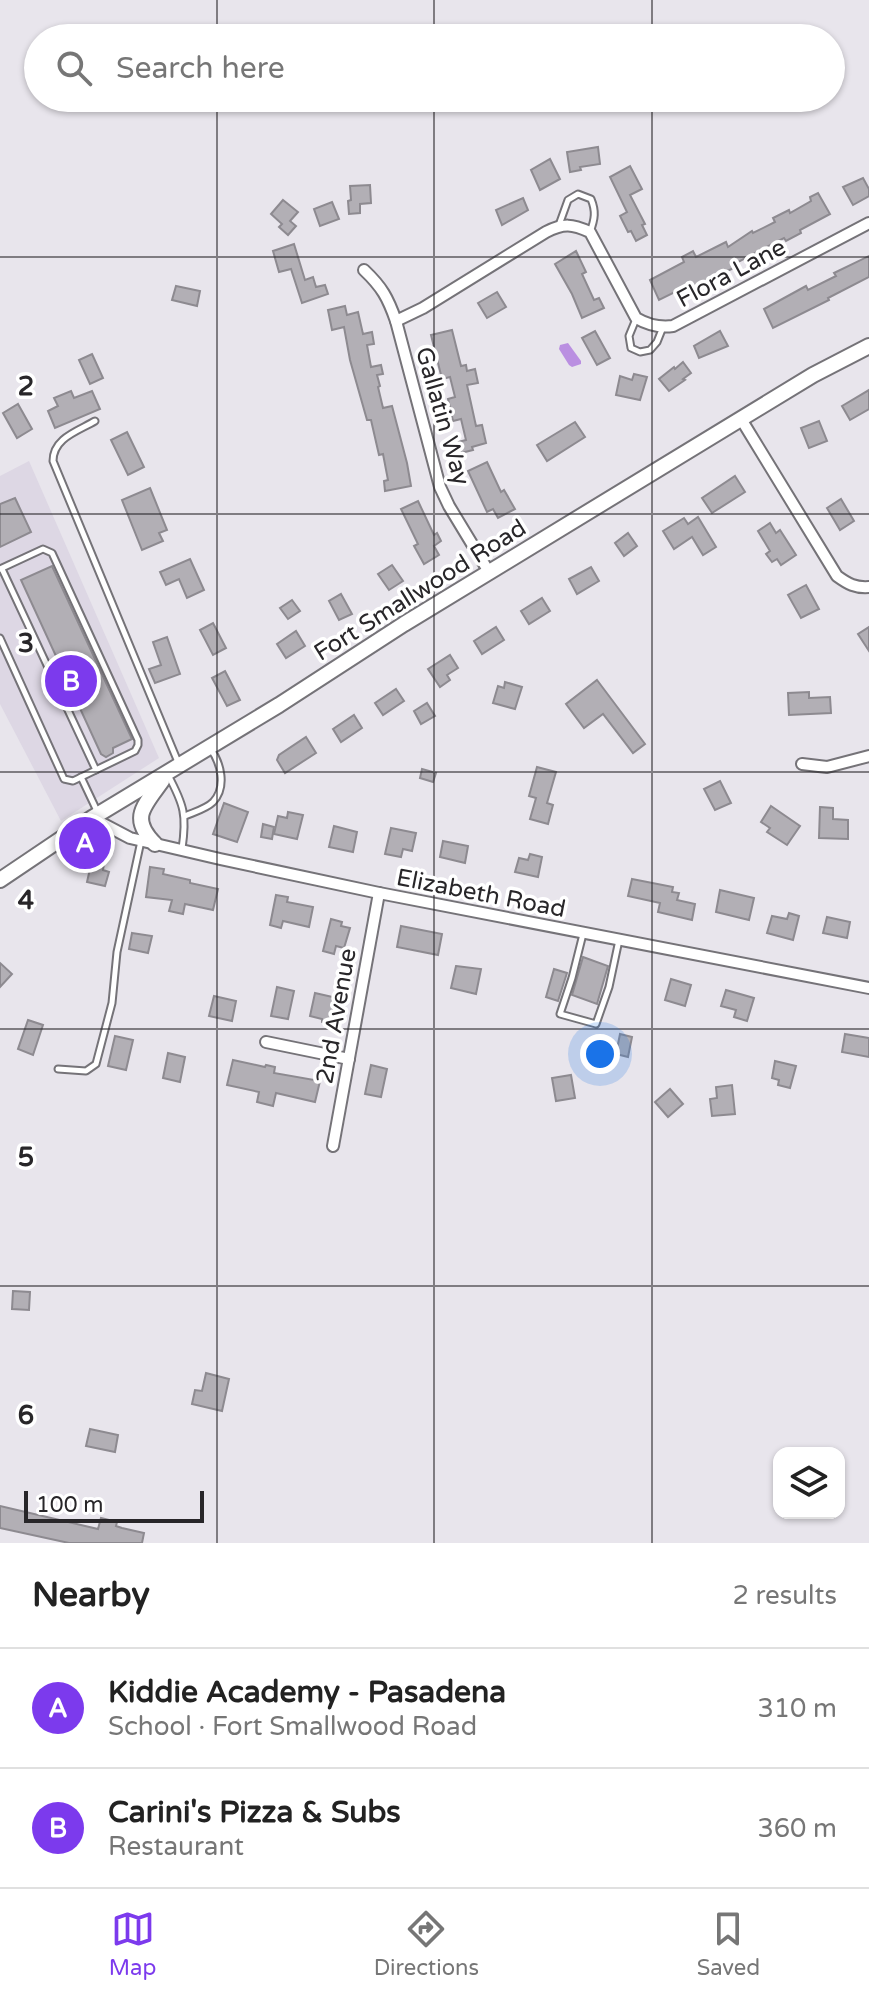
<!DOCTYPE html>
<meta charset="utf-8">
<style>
:root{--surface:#fff;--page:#f6f6f6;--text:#222;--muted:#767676;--line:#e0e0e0;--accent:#7c3aed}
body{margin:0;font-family:"Varela Round",sans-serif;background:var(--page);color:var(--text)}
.controls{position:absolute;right:24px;bottom:24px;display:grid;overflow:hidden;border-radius:16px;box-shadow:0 2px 6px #0004}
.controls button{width:72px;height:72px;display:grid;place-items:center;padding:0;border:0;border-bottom:2px solid var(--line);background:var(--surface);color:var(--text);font:40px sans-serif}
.scale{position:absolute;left:24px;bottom:20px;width:180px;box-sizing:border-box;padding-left:8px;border:4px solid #282629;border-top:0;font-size:22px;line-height:28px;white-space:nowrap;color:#282629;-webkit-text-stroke:6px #fff;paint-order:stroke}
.you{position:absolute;left:600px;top:1054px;width:28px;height:28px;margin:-20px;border:6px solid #fff;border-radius:50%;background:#1a73e8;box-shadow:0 0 0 12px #1a73e833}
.badge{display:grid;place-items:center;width:52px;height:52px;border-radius:50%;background:var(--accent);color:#fff;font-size:26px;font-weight:700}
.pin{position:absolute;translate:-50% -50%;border:4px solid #fff;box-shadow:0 2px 8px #0006}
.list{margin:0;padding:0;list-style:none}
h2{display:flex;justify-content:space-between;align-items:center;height:104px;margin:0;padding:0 32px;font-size:34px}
h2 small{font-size:26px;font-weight:400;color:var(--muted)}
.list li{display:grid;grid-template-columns:52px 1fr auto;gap:24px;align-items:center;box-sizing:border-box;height:120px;padding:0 32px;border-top:2px solid var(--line)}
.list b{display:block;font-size:30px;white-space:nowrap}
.list p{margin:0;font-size:26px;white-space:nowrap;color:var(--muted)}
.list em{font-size:26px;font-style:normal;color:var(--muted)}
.icon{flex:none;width:44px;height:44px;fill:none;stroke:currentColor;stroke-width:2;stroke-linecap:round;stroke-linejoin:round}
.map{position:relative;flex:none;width:869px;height:1543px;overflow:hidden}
.search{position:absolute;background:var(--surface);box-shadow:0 2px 6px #0004;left:24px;right:24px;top:24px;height:88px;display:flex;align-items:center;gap:20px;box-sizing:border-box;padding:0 28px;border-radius:44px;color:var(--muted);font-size:30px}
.sheet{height:344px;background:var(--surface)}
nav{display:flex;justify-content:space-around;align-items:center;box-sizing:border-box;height:112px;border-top:2px solid var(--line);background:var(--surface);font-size:22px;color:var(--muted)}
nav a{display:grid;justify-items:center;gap:4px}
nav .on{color:var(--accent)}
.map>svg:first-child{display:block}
</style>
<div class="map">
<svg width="869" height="1543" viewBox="0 0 869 1543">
<rect width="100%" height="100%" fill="#e8e5ec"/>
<polygon fill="#ddd7e4" points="29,461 159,758 61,821 0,704 0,476"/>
<polygon fill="#ba8fe1" points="568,343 581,361 581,364 572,367 569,365 559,349 560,345"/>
<g fill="#b2afb5" stroke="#8d8a90" stroke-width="2">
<polygon points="598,147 600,164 580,167 581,170 570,172 567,152"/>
<polygon points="550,159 560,179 540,190 531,170"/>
<polygon points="630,166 642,189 630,195 645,224 642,225 647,235 636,241 631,231 628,232 620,216 627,212 610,177"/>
<polygon points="863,178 869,189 869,196 853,205 843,187"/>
<polygon points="370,185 371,203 360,204 360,213 349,214 348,201 351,200 350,186"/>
<polygon points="818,193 830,214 800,230 801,233 786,241 784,238 736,263 738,266 691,288 689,285 659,300 650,280 684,262 682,257 693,251 696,257 726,242 728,247 752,231 753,233 775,222 773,218 789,210 790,213 811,201 810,197"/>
<polygon points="523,198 528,210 502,225 496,210"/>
<polygon points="283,200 298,212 290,221 296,226 288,235 279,227 282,224 271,214"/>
<polygon points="332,202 339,219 320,226 314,209"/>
<polygon points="294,244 305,280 313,277 316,287 325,285 328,294 302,303 291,269 279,272 273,251"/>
<polygon points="576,251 586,272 582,274 594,300 599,298 604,308 582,318 572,294 555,264"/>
<polygon points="869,256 869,277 828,298 829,300 773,328 764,309 806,286 808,290 836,276 834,273"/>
<polygon points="176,286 200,291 197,306 172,300"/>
<polygon points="497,292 506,307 487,318 478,303"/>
<polygon points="345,306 347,315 358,312 363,334 372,332 374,344 367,345 371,367 381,365 383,374 377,375 380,386 378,387 383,408 392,406 407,463 411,486 385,491 384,481 388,480 383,454 379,455 371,420 367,420 350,360 344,327 332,330 328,310"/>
<polygon points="452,330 461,366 466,365 467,371 475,369 478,383 467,385 476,426 482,425 486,443 472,447 473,450 461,453 458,442 466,440 461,419 453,421 448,399 455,397 450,377 442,379 431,335"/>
<polygon points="595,331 610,358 597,365 582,338"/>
<polygon points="720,331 728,346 699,358 694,346"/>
<polygon points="92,354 103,378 90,384 79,360"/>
<polygon points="683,362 691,373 683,379 685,380 669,391 659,379 674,367 675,369"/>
<polygon points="634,374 647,377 640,400 616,395 620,376 632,380"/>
<polygon points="869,390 869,409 850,420 842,406"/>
<polygon points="71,391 74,398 92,391 100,409 55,428 48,411 58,406 54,398"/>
<polygon points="18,404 32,429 17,438 3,413"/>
<polygon points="819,421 827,441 809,448 801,428"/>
<polygon points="575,422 585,437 547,461 537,445"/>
<polygon points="127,432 144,467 128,475 111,440"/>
<polygon points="487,462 501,492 504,490 515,509 498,518 493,509 487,512 468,471"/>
<polygon points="735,476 745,492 712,513 702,498"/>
<polygon points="150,488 167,530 159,533 163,541 142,550 122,500"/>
<polygon points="15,498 31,532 0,547 0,504"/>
<polygon points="841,499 854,521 840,530 827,508"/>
<polygon points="418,501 434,535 437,533 441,541 434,546 439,555 424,564 414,546 418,544 401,509"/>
<polygon points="698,517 716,547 703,555 692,537 674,549 663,531 684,518 688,524"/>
<polygon points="770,523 776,533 780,530 796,555 781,565 777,559 772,562 766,554 770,551 758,531"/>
<polygon points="628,533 637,546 624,556 615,543"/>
<polygon points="190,559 204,590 187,598 179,579 166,585 160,572"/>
<polygon points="392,565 403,581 389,590 378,574"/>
<polygon points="52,566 132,739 113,748 113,753 106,757 101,754 21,580"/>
<polygon points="591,567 599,581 577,594 569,579"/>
<polygon points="806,585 819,609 801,618 788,595"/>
<polygon points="341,594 352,614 339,620 329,601"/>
<polygon points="542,598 550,611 529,624 521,611"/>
<polygon points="292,600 300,611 288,619 280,608"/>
<polygon points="213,623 226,648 213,655 200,630"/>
<polygon points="496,627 504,640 482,654 474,641"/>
<polygon points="869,627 869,651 858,634"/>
<polygon points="296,631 305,646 286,658 277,644"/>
<polygon points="167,637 180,674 155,683 149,669 161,665 153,642"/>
<polygon points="450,655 458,668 447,675 450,680 440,687 428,669"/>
<polygon points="225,671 240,700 227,706 212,678"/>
<polygon points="597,680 645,744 633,753 603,714 584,728 566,704"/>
<polygon points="505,682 522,687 515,709 493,703 498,686 504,688"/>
<polygon points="396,689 404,701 383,715 375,703"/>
<polygon points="809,692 809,698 830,697 831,713 789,715 788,693"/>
<polygon points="427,703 435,716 421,724 414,711"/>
<polygon points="354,715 362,728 341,742 333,729"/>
<polygon points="306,737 316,753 285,773 277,760 279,755"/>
<polygon points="537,767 556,772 547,803 553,805 548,824 530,819 536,798 529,796"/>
<polygon points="422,769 436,773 433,782 420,778"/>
<polygon points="720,781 731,803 715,810 704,789"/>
<polygon points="224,803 248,812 237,842 213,834"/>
<polygon points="771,806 800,826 787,845 767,832 770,828 761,822"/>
<polygon points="820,807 833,808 833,819 848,820 848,839 819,838"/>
<polygon points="288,812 303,815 297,839 274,834 278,816 287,818"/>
<polygon points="263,824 274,827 272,839 261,837"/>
<polygon points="334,826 357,832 353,852 329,847"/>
<polygon points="391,828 416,833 412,851 403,849 401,857 385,854"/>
<polygon points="443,841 468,846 465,863 440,857"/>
<polygon points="530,854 542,857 538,877 515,872 519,858 528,860"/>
<polygon points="92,860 104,863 103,870 109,872 105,886 87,882"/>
<polygon points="150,867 164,869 163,874 190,880 190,883 218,889 213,910 185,904 183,914 169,911 172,900 146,897"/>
<polygon points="632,879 673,887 672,892 679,893 677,900 695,904 692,920 658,912 660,903 628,896"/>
<polygon points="720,890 754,898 749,920 716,912"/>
<polygon points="276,895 288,897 287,902 313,907 309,927 283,921 281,928 270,925"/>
<polygon points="789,913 799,916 793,940 767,933 772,916 787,919"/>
<polygon points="827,917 850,922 847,938 823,933"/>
<polygon points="331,919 342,922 341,926 350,928 344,948 336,946 334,954 323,951"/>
<polygon points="401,926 442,934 438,955 397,947"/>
<polygon points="132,933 152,936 148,953 129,949"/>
<polygon points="583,957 608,966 597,1004 572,995"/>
<polygon points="0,963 12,974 0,987"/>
<polygon points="456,966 481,969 476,994 451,988"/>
<polygon points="554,969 567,973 558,1001 546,997"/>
<polygon points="671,979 691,985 685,1006 665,1000"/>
<polygon points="277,987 294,991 288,1019 271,1016"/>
<polygon points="726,990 754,998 747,1021 734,1017 736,1010 721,1006"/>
<polygon points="315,993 337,998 332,1024 322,1022 322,1019 310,1016"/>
<polygon points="214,996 236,1001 232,1021 209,1016"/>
<polygon points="28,1020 43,1025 33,1055 18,1049"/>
<polygon points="620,1034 632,1037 628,1057 616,1054"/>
<polygon points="845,1034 869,1038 869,1057 842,1052"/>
<polygon points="115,1036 133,1040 126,1070 108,1066"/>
<polygon points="168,1053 185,1057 180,1082 163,1078"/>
<polygon points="233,1060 265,1067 266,1065 275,1067 274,1073 320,1081 315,1102 276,1093 273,1106 257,1102 259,1092 227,1085"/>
<polygon points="775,1061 796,1066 790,1088 778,1085 779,1080 772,1078"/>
<polygon points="371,1065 387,1069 381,1097 365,1094"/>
<polygon points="571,1075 575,1098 556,1101 552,1078"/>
<polygon points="732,1085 735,1114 712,1116 710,1099 717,1098 716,1087"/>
<polygon points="670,1089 683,1104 668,1117 655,1102"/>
<polygon points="13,1291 30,1292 29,1310 12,1309"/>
<polygon points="206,1373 229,1379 222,1411 192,1404 195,1390 202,1391"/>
<polygon points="90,1429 118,1435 115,1452 86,1446"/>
<polygon points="0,1506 98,1529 101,1518 117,1522 116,1526 122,1528 144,1533 142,1543 69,1543 0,1528"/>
</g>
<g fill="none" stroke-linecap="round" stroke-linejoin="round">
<defs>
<g id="lane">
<path d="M559 225 568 200 578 194 591 199C596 211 595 219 590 232"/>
<polyline points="636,319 629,336 631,348 640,352 650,350 657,342 663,327"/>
<path d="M95 421C78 431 53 438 53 461L178 762"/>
<polyline points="0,569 43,549 52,553 138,740 138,745 135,751 73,781 64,779 0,638"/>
<polyline points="2,569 96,770"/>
<path d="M168 775C184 805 187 815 182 849"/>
<polyline points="81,777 98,813"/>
<path d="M185 816C194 812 206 809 213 802 227 787 221 763 210 748"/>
<polyline points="583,934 572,978 560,1014 596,1024 609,987 619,940"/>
<polyline points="58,1069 86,1071 96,1064 112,1003 117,952 141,841"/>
</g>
<g id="street">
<path d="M364 270C382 287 388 298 396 321L440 487 449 506 489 572"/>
<path d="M396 321 423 308 546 232C564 223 572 224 590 232L636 318C648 325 659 328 673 326L869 223"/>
<path d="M741 419 837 576C848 584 855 588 869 587"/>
<polyline points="802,764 827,767 869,756"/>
<polyline points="92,818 130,838 220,859 379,893 869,988"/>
<polyline points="266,1042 349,1059"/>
<polyline points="333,1146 379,893"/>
</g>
<g id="secondary">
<path d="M155 844C129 818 144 806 162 781"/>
<polyline points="0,880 92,818 279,705 404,624 813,375 869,346"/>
</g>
</defs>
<use href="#lane" stroke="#757378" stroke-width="9"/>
<use href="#street" stroke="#757378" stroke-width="14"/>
<use href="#secondary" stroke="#757378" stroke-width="18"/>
<use href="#lane" stroke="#fff" stroke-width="5"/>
<use href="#street" stroke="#fff" stroke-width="10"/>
<use href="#secondary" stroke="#fff" stroke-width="14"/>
</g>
<path fill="none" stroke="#282629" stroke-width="2" stroke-opacity="0.55" d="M217 0V38M434 0V38M652 0V38M217 98V1543M434 98V1543M652 98V1543M0 257H869M0 514H869M0 772H869M0 1029H869M0 1286H869"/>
<g text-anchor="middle" stroke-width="7" stroke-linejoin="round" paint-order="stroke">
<g font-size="24" fill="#282629" stroke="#fff">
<text transform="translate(731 273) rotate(-28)" y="8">Flora Lane</text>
<text transform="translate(443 416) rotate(74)" y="8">Gallatin Way</text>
<text transform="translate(420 590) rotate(-32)" y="8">Fort Smallwood Road</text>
<text transform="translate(481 893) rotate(11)" y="8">Elizabeth Road</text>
<text transform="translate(336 1016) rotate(-80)" y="8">2nd Avenue</text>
</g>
</g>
<g font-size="26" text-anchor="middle" font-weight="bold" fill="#282629" stroke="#fff" stroke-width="7" stroke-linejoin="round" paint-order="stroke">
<text x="26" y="395">2</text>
<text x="26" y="652">3</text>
<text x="26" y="909">4</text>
<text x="26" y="1166">5</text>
<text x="26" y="1424">6</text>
</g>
</svg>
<div class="controls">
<button><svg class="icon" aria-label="layers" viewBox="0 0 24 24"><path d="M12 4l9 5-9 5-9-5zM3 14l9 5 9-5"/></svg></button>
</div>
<div class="scale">100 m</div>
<div class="you"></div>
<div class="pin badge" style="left:85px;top:843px">A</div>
<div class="pin badge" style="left:71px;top:681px">B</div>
<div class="search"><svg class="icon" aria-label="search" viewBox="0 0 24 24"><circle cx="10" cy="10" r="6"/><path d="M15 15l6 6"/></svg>Search here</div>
</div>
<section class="sheet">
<h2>Nearby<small>2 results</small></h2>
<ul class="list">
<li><span class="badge">A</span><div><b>Kiddie Academy - Pasadena</b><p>School · Fort Smallwood Road</p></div><em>310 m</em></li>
<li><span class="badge">B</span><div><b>Carini's Pizza &amp; Subs</b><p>Restaurant</p></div><em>360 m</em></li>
</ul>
</section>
<nav>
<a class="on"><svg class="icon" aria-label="map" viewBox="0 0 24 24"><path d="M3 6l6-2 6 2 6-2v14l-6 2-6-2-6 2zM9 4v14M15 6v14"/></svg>Map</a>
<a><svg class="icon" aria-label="directions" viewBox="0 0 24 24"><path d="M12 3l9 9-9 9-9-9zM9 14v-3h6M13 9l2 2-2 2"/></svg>Directions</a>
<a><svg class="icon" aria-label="saved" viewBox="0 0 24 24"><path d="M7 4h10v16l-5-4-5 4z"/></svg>Saved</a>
</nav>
